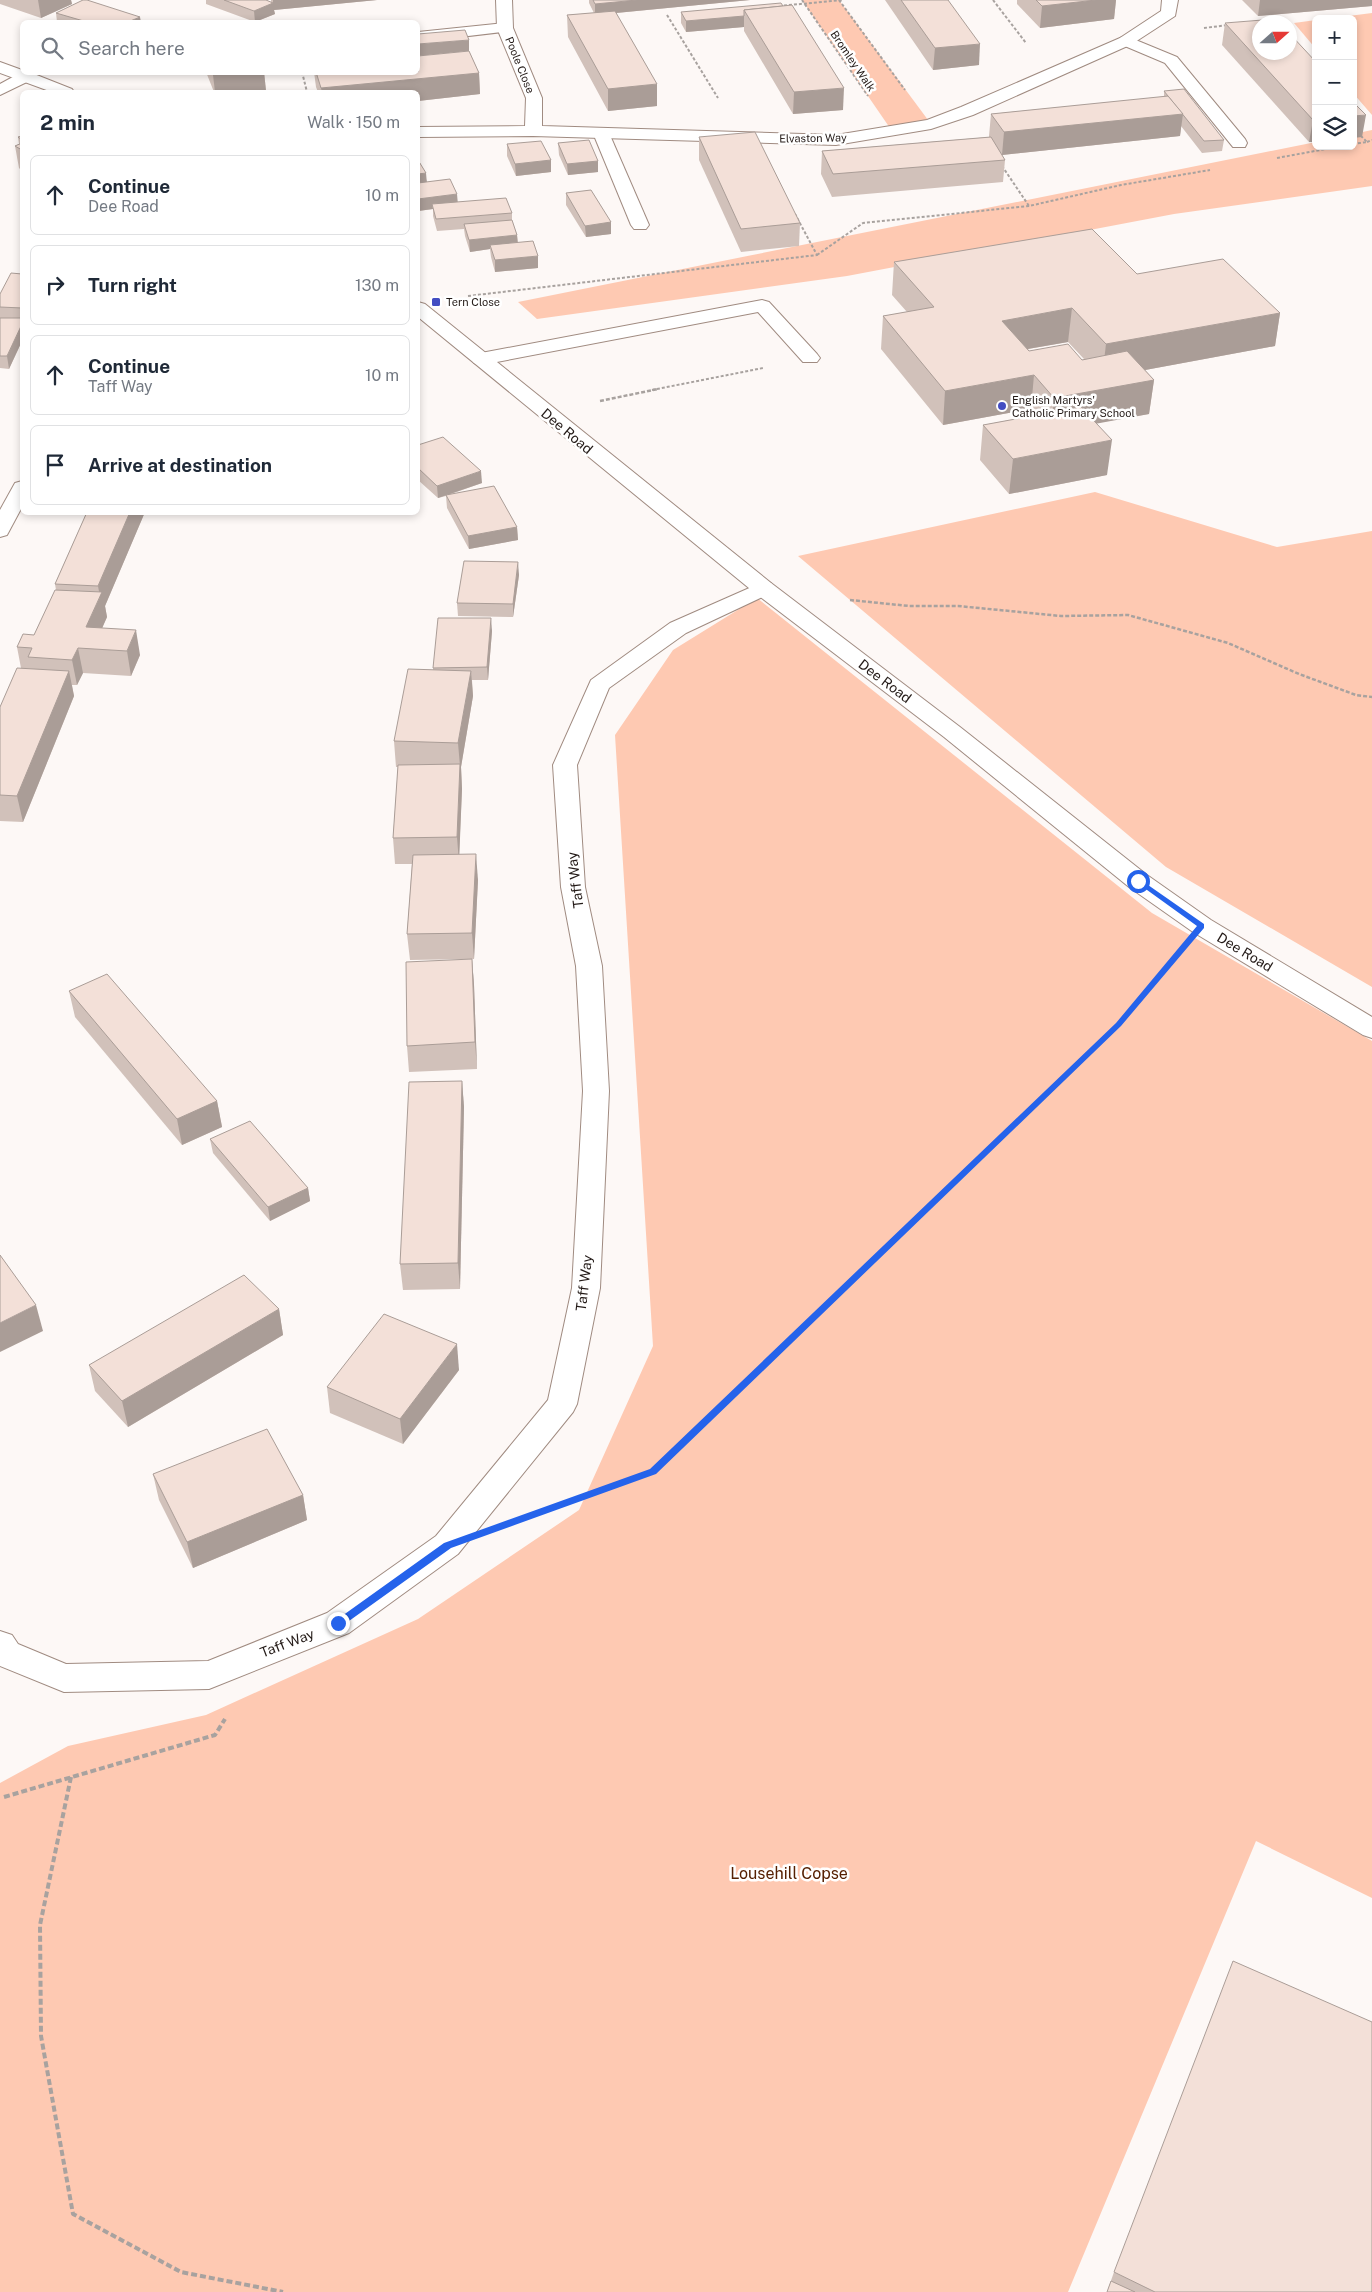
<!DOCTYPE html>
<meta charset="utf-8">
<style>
:root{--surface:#fff;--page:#f2f2f3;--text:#1f2937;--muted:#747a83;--line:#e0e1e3}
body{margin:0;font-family:"Public Sans",sans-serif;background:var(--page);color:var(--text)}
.controls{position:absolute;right:15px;top:15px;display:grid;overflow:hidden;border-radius:8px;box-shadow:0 2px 8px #0003}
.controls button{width:45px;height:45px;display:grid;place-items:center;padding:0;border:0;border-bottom:1px solid var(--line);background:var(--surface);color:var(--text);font:25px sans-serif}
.compass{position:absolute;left:1252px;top:15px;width:45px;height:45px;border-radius:50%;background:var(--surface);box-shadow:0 2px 8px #0003;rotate:69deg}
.stop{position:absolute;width:15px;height:15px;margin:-11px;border:4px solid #2563eb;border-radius:50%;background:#fff}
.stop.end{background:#2563eb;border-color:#fff;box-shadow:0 1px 5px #0008}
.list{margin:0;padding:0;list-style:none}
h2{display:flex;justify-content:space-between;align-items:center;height:65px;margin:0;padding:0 20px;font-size:21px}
h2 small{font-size:16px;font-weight:400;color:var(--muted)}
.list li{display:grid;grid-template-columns:32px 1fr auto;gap:15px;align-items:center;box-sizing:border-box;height:80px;margin:0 10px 10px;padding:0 10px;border:1px solid var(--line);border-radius:8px}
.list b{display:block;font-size:19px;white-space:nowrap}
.list p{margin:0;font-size:16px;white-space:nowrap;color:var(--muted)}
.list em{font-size:16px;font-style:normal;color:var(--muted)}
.icon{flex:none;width:28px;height:28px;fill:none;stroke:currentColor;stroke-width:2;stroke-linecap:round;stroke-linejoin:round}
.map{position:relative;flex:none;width:1372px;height:2292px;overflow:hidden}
.search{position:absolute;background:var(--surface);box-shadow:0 2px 8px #0003;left:20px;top:20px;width:400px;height:55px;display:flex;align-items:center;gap:12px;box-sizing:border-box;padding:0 18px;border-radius:8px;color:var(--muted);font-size:19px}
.panel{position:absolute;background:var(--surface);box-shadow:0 2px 8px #0003;left:20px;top:90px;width:400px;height:425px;border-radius:8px}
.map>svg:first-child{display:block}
</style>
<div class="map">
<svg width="1372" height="2292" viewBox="0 0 1372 2292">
<rect width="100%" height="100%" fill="#fdf8f6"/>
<g fill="#fec9b2">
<polygon points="802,0 839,0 931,124 892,131"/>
<polygon points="1372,13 1372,115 1353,93 1353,19 1325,19"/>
<polygon points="1316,20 1316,49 1294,23"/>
<polygon points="1372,130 1372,186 1174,214 847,276 537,319 518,302 1316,142 1316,146 1353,146 1353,134"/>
<polygon points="1095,492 1277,547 1372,531 1372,987 1166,867 798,556"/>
<polygon points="757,598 1152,913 1372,1041 1372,1898 1256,1841 1068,2292 0,2292 0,1783 68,1746 206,1715 418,1619 579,1510 653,1346 615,735 673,650"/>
</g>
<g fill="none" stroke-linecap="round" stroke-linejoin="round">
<defs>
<g id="lane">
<polygon points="505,23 513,28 511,31 418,42 418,32"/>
<polygon points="1126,36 1177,57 1245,139 1247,143 1245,147 1233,147 1165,63 1120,44 1118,41 1120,38"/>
<polygon points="22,72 33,73 35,76 33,79 0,95 0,84"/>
<polygon points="601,128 607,129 609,133 649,225 646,229 634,229 631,225 593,133 595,129"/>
<polygon points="762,300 769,302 817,354 820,358 817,362 803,362 758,312 481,365 474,363 471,359 474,355 481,353"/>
</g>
<g id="street">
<polygon points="496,0 512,0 513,28 542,98 542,126 836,135 927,120 961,107 1120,38 1161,11 1162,0 1178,0 1175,16 1132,44 973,115 931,129 836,145 533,136 418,137 418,127 525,126 526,98 497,28"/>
<polygon points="22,481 22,507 7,535 0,537 0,510 15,483"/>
<polygon points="763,582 771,583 774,588 771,593 686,633 609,688 577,765 585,887 602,966 609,1091 600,1288 577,1404 573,1412 458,1554 349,1633 209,1689 64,1692 0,1666 0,1631 12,1635 18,1644 66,1664 208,1661 327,1613 436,1536 548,1400 572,1288 583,1091 576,966 561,887 553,765 591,680 670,623"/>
</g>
<g id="secondary">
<polygon points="0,62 22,70 22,72 29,72 72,89 74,92 52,92 0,73"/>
<polygon points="418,302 425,304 771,583 960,727 1147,875 1211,920 1372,1017 1372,1038 1363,1035 1193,932 1129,887 944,737 755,593 418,317"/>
</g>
</defs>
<use href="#lane" stroke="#a08b81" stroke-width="2"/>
<use href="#street" stroke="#a08b81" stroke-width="2"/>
<use href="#secondary" stroke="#a08b81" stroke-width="2"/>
<g stroke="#a8a29f" stroke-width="2" stroke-dasharray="3 2" stroke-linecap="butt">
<polyline points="802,0 868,96"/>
<polyline points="839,0 905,90"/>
<polyline points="993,0 1026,43"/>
<polyline points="779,6 843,0"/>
<polyline points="667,15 718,98"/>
<polyline points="1204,28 1228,25"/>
<polyline points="302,72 307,92"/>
<polyline points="1367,142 1372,140"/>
<polyline points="1353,144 1367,142 1359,134"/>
<polyline points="1277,158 1342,146"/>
<polyline points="1002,166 1029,206"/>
<polyline points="817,255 863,223 1029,206 1121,185 1210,170"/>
<polyline points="468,296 817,255 795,214"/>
<polyline points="652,390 763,368"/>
</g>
<g stroke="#a8a29f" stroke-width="2.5" stroke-dasharray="4 2" stroke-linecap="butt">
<polyline points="600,401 658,389"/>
<polyline points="850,600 909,606 958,606 1061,616 1128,615 1228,643 1299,674 1356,695 1372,697"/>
</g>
<polyline stroke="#a8a29f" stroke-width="3" stroke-dasharray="5 2.5" stroke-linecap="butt" points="557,1506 653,1471 1118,1025 1174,959"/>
<g stroke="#a8a29f" stroke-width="4" stroke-dasharray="6 3" stroke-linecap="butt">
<polyline points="535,1514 561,1505"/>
<polyline points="71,1777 40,1925 41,2036 73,2214 181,2272 283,2292"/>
<polyline points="4,1797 215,1735 225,1719"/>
</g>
<use href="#lane" fill="#fff" fill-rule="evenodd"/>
<use href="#street" fill="#fff" fill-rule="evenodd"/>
<use href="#secondary" fill="#fff" fill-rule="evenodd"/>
</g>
<g fill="#d1c1ba" fill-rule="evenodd">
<polygon points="0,0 71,0 72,4 41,18 0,4"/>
<polygon points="206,0 266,0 271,2 271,0 377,0 274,10 275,14 255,22 206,4"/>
<polygon points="589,0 750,0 616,13 657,106 608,111 568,37 567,15 594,13 589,3"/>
<polygon points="885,0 948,0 979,65 933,70"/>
<polygon points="1017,0 1116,0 1114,19 1040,28 1017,4"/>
<polygon points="1242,0 1372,0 1372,6 1258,16"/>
<polygon points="783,6 843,110 793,114 744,31 744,27 686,32 681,23 681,12"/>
<polygon points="56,13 141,22 57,22"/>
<polygon points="1225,23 1316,62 1316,142 1309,142 1222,45"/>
<polygon points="469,51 479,73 480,94 418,101 418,92 318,92 316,87 314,72 418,72"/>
<polygon points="206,72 264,72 266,91 250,92 214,92"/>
<polygon points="1164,91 1224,140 1222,151 1202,153 1181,126 1180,136 1002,155 1005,160 1003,182 832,197 821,174 822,151 989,137 989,136 991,114 1164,97"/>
<polygon points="22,136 22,171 19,168 15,146 19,144 18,137"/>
<polygon points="699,137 800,223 799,246 741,252 699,160"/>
<polygon points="558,143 598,161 598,172 568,175 559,155"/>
<polygon points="507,144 551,160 551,172 516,176 507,156"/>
<polygon points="420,151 420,163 427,182 458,202 512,213 512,221 517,235 518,243 538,268 495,272 491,257 490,249 470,252 465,236 464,229 437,231 433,216 433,209 418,211"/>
<polygon points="566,193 611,222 611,234 586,237 566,205"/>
<path d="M894 262 1137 274 1280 313 1275 346 1145 370 1154 380 1149 414 1096 423 1107 475 1009 494 980 460 983 425 1036 415 1031 409 943 425 881 349 883 316 907 312 892 295ZM1068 342 1084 359 1082 360 1029 351 1028 349Z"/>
<polygon points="22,274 22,341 9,369 0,368 0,294"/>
<polygon points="418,445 482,483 451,494 517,527 518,540 469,549 447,508 446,496 438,498 418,480"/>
<polygon points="87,512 145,512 105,606 107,617 102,628 140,655 131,676 83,673 77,685 72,685 74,696 23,822 0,821 0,707 21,668 17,647 34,635 56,590 55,584"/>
<polygon points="519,575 513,617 458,616 457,603"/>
<polygon points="492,631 488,680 472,680 473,696 461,767 462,789 459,855 478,880 474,959 472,959 474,985 477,1069 409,1072 407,1046 470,959 410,960 407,934 412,864 395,864 393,838 398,767 396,767 394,741 433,670 433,668"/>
<polygon points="69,991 217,1101 222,1127 182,1145 75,1017"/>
<polygon points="462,1081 464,1107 460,1289 403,1290 400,1264"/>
<polygon points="210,1139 308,1188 310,1201 270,1221 213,1153"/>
<polygon points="279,1309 283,1335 128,1427 95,1391 89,1365"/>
<polygon points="459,1370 403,1444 330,1413 327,1387"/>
<polygon points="153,1474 303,1495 307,1520 193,1568 159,1500"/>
<polygon points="1114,2272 1372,2292 1107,2292"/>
</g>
<g fill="#aa9d97">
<polygon points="38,0 71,0 72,4 41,18"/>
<polygon points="273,0 377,0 274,10 275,14 255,22 254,11 273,3"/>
<polygon points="637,0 750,0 595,15 595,4"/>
<polygon points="1096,0 1116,0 1114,19 1040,28 1042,6"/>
<polygon points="1260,0 1372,0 1372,6 1258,16"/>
<polygon points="744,16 744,27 686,32 686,21"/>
<polygon points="140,17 141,22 128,22"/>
<polygon points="469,40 469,51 418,56 418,44"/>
<polygon points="980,44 979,65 933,70 935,48"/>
<polygon points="232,72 264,72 266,91 250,92 215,92 213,75"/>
<polygon points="479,73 480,94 418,101 418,92 322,92 321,88"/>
<polygon points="657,84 657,106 608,111 608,89"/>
<polygon points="844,88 843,110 793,114 794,92"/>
<polygon points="1183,114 1180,136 1002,155 1004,132"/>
<polygon points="1366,115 1362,137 1353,138 1353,116"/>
<polygon points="1313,120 1316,120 1316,142 1309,142"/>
<rect x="418" y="151" width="2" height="12"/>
<polygon points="551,160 551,172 516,176 515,164"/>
<polygon points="598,161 598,172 568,175 567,164"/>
<polygon points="426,173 427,184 418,186 418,174"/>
<polygon points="457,194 458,205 432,204 433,209 418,211 418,199"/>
<polygon points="611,222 611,234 586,237 585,226"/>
<polygon points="517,235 518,247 490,245 490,249 470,252 469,240"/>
<polygon points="538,256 538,268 495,272 495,260"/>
<polygon points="1072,308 1068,342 999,354 1002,321"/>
<polygon points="1280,313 1275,346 1102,378 1106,344"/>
<polygon points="22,324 22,341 9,369 7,356"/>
<polygon points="1034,375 1031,409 943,425 945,391"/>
<polygon points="1154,380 1149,414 1051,432 1054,398"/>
<polygon points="1112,440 1107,475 1009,494 1013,459"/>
<polygon points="481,471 482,483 438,498 437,486"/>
<polygon points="130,512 145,512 105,606 107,617 93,649 86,627 100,597 98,586"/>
<polygon points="517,527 518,540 469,549 468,536"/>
<polygon points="518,562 519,575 513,617 513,604"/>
<polygon points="491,618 492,631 488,680 487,667"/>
<polygon points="136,630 140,655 131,676 127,651"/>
<polygon points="78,648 83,673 77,685 72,660"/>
<polygon points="69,671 74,696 23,822 17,796"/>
<polygon points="471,671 473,696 461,767 462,789 459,863 457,837 460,766 458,743"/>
<polygon points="476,854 478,880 474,959 472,933"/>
<polygon points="472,959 474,985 477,1069 475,1042"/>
<polygon points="462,1081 464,1107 460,1289 458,1263"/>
<polygon points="217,1101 222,1127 182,1145 177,1119"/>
<polygon points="308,1188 310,1201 270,1221 268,1207"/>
<polygon points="36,1305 43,1331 0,1352 0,1323"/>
<polygon points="279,1309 283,1335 128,1427 122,1401"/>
<polygon points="457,1344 459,1370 403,1444 400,1419"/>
<polygon points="303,1495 307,1520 193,1568 187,1542"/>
</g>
<g fill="#f3e0d8" stroke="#aa9d97">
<polygon points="83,0 87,0 140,17 128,22 87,22 56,13"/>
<polygon points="224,0 266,0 273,3 254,11"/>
<polygon points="593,0 637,0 595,4"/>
<polygon points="901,0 948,0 980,44 935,48"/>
<polygon points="1036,0 1096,0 1042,6"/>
<polygon points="781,3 783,6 744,10 744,16 686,21 681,12"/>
<polygon points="792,5 844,88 794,92 744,10"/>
<polygon points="615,11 657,84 608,89 567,15"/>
<polygon points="1275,19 1279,22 1260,22 1260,52 1290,52 1290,34 1316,62 1316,120 1313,120 1225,23"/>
<polygon points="465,30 469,40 418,44 418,34"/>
<polygon points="469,51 479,73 321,88 316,72 418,72 418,56"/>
<polygon points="212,72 232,72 213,75"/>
<polygon points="1184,89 1224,140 1204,141 1164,91"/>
<polygon points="1168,96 1183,114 1004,132 991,114"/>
<polygon points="1353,102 1366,115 1353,116"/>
<polygon points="755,132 800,223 741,229 699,137"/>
<polygon points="22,136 22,140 18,137"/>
<polygon points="991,137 1005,160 833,174 822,151"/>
<polygon points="589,140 598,161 567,164 558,143"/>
<polygon points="541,141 551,160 515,164 507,144"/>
<polygon points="22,143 22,150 15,146"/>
<polygon points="418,160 426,173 418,174"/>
<polygon points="450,179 457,194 418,199 418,183"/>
<polygon points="591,190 611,222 585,226 566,193"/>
<polygon points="506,198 512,213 436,219 432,204"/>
<polygon points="512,220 517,235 469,240 464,224"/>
<polygon points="1092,229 1137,274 1223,259 1280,313 1106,344 1072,308 1002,321 1029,351 1068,344 1082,360 1127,351 1154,380 1054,398 1034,375 945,391 883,316 934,307 894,262"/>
<polygon points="533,241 538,256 495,260 490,245"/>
<polygon points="11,273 22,274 22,308 0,307 0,294"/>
<polygon points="0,318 22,318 22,324 7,356 0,356"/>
<polygon points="1081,407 1112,440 1013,459 983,425"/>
<polygon points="443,437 481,471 437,486 418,468 418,445"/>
<polygon points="494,486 517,527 468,536 446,495"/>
<polygon points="87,512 130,512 98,586 55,584"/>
<polygon points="464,561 518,562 513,604 457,603"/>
<polygon points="55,590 102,592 86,627 136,630 127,651 78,648 72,660 28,657 32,648 17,647 23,634 34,635"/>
<polygon points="438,618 491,618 487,667 433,668"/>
<polygon points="17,668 69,671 17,796 0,795 0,707"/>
<polygon points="408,669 471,671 458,743 394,741"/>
<polygon points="460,764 457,837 393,838 398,765"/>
<polygon points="476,854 472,933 407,934 413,855"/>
<polygon points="472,959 475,1042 407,1046 406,962"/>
<polygon points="107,974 217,1101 177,1119 69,991"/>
<polygon points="462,1081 458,1263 400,1264 409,1082"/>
<polygon points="250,1121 308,1188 268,1207 210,1139"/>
<polygon points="0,1255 36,1305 0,1323"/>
<polygon points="244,1275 279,1309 122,1401 89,1365"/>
<polygon points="384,1314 457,1344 400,1419 327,1387"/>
<polygon points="267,1429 303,1495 187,1542 153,1474"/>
<polygon points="1233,1961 1372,2022 1372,2292 1155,2292 1114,2272"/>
<polygon points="1111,2281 1135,2292 1107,2292"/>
</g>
<polygon fill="#2563eb" points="1138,878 1204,924 1204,928 1121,1026 656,1474 451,1548 342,1626 335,1626 335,1621 444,1543 650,1469 1116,1023 1197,926 1136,882 1136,879"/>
<g fill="#434dc2" stroke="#fff" stroke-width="2">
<rect x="431" y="297" width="10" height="10" rx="2.5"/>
<circle cx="1002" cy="406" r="5"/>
</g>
<g text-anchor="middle" stroke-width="5" stroke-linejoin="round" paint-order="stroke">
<g font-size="11" fill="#231a17" stroke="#fff">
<text transform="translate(853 61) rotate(56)" y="4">Bromley Walk</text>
<text transform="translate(520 65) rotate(68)" y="4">Poole Close</text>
<text transform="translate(813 138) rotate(-1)" y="4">Elvaston Way</text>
</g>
<g font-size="11" fill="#231a17" stroke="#fff" text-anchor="start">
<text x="446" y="306">Tern Close</text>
<text x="1012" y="404">English Martyrs'<tspan x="1012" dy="13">Catholic Primary School</tspan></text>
</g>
<g font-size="14" fill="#231a17" stroke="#fff">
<text transform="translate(567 431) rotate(40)" y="5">Dee Road</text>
<text transform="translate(885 681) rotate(37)" y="5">Dee Road</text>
<text transform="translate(575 880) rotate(-97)" y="5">Taff Way</text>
<text transform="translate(1245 952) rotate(31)" y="5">Dee Road</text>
<text transform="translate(584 1283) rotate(-83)" y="5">Taff Way</text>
<text transform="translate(287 1643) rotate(-21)" y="5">Taff Way</text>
</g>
<g font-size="16" fill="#562002" stroke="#fff">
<text x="789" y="1879">Lousehill Copse</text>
</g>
</g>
</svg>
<div class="controls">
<button>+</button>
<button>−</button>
<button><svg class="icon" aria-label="layers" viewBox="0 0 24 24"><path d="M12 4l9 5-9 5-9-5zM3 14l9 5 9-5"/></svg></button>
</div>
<svg class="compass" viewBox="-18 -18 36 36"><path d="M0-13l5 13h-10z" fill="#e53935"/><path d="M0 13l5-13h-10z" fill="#747a83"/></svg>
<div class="stop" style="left:1138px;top:881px"></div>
<div class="stop end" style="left:338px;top:1623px"></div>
<div class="search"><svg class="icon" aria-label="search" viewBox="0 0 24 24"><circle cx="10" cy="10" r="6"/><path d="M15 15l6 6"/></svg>Search here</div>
<section class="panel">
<h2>2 min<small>Walk · 150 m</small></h2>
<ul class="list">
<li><svg class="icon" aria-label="ahead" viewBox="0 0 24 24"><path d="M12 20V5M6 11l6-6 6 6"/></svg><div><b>Continue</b><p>Dee Road</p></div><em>10 m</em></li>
<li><svg class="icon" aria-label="right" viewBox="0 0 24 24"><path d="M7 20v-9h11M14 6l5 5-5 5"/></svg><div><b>Turn right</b></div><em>130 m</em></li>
<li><svg class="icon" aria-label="ahead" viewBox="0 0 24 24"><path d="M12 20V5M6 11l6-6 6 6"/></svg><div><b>Continue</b><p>Taff Way</p></div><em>10 m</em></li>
<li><svg class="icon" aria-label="arrive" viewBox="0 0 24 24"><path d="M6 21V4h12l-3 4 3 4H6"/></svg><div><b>Arrive at destination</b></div></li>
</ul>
</section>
</div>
